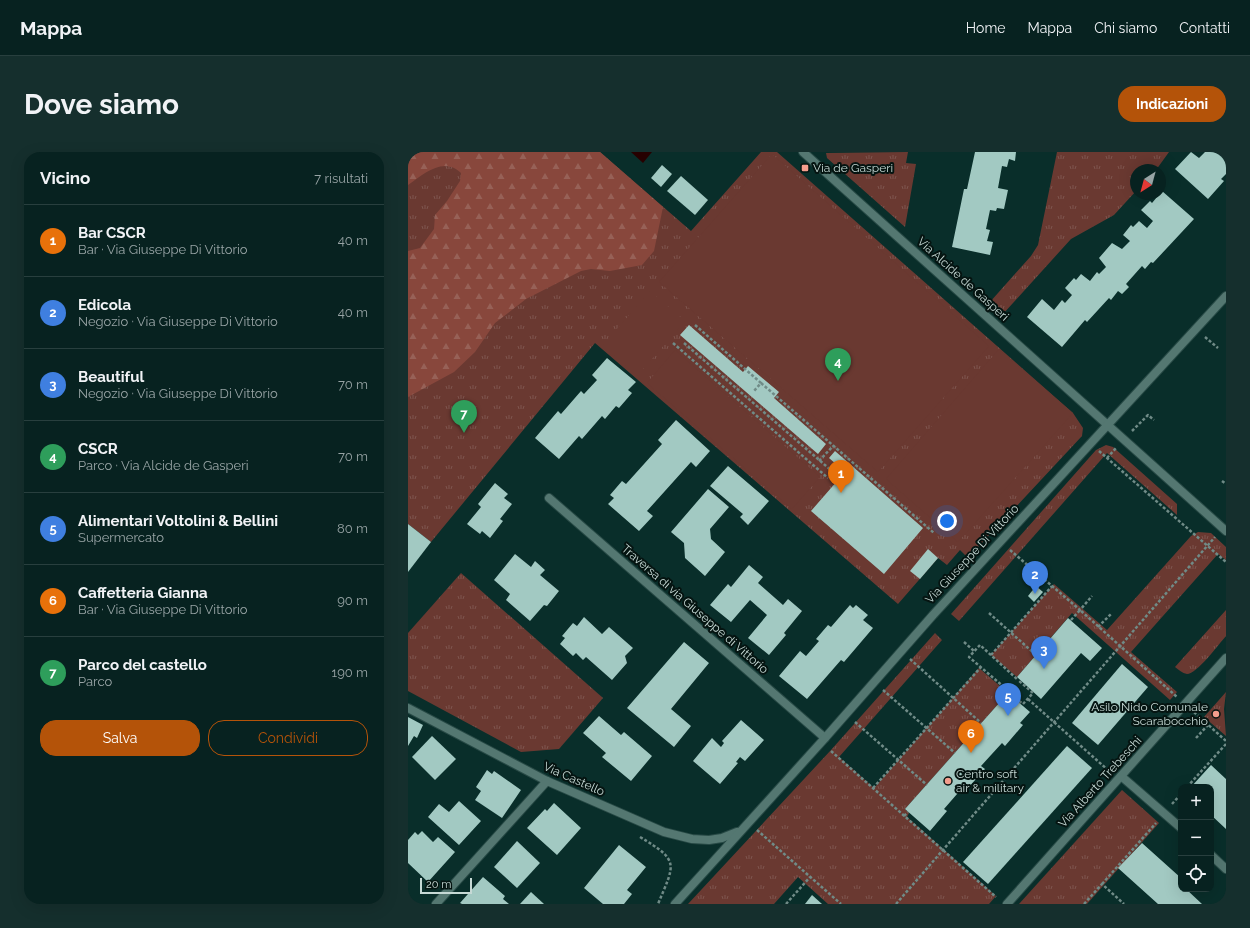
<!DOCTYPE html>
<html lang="it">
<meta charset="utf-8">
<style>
:root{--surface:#072220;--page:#152f2d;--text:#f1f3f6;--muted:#98a4a5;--line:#283f3e;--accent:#b45309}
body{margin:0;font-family:Raleway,sans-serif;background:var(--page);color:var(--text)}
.controls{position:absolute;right:12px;bottom:12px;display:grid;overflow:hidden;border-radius:8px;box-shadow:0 4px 16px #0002}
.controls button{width:36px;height:36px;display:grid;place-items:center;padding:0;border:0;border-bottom:1px solid var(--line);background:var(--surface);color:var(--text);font:20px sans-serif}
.compass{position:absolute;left:722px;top:12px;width:36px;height:36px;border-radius:50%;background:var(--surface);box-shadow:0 4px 16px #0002;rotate:216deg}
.scale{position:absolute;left:12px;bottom:10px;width:52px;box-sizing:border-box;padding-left:4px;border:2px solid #c6d9d5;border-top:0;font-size:11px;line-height:14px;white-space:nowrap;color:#c6d9d5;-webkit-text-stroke:3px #051411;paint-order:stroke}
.you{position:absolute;left:539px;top:369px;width:14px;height:14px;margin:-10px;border:3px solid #fff;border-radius:50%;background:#1a73e8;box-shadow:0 0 0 6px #1a73e833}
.badge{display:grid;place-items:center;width:26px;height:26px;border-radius:50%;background:var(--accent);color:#fff;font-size:13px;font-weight:700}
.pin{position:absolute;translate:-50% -33px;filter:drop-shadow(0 1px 2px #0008)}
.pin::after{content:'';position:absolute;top:21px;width:14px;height:12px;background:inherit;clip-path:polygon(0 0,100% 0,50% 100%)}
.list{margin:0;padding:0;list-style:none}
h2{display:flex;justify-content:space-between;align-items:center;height:52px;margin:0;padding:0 16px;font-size:17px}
h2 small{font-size:13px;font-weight:400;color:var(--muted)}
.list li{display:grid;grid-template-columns:26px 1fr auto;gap:12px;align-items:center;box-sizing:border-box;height:72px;padding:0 16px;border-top:1px solid var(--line)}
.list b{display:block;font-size:15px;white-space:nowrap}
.list p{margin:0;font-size:13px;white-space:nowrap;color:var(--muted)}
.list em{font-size:13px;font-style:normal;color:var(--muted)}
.actions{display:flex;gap:8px;padding:12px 16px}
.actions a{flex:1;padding:9px 0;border:1px solid var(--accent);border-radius:16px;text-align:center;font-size:14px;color:var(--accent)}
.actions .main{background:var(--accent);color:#fff}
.icon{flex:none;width:22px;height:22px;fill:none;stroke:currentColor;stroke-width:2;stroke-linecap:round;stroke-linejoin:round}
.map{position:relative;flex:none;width:818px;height:752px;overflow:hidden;border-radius:16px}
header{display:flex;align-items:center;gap:24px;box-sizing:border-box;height:56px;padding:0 20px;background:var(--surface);border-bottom:1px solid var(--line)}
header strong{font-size:19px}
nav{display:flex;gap:22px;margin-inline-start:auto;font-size:14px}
.intro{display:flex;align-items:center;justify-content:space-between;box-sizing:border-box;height:96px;padding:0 24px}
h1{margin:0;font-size:28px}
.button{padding:10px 18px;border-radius:16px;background:var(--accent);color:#fff;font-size:14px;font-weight:700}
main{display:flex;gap:24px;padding:0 24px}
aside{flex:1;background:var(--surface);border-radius:16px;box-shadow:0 4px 16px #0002}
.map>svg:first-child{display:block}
</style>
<header>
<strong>Mappa</strong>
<nav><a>Home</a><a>Mappa</a><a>Chi siamo</a><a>Contatti</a></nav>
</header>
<div class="intro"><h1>Dove siamo</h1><a class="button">Indicazioni</a></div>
<main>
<aside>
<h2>Vicino<small>7 risultati</small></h2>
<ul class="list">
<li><span class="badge" style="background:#e8710a">1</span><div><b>Bar CSCR</b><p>Bar · Via Giuseppe Di Vittorio</p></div><em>40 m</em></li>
<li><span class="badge" style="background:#3f7fe0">2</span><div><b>Edicola</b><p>Negozio · Via Giuseppe Di Vittorio</p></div><em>40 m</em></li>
<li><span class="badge" style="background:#3f7fe0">3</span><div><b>Beautiful</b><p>Negozio · Via Giuseppe Di Vittorio</p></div><em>70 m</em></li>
<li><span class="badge" style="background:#2e9e5b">4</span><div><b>CSCR</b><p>Parco · Via Alcide de Gasperi</p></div><em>70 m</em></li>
<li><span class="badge" style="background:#3f7fe0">5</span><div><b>Alimentari Voltolini &amp; Bellini</b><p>Supermercato</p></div><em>80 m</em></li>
<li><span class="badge" style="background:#e8710a">6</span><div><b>Caffetteria Gianna</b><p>Bar · Via Giuseppe Di Vittorio</p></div><em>90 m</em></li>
<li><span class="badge" style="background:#2e9e5b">7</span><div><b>Parco del castello</b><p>Parco</p></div><em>190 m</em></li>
</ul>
<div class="actions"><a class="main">Salva</a><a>Condividi</a></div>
</aside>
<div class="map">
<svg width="818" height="752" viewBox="0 0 818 752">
<defs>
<pattern id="grass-tufts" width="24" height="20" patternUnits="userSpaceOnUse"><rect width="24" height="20" fill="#6a3931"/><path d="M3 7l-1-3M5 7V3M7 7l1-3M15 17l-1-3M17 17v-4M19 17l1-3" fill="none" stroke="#7e554e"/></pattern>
<pattern id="forest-firs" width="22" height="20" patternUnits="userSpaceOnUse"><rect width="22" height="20" fill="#88473c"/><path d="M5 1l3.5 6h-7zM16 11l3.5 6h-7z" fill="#976157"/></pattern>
</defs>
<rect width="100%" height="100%" fill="#092e2a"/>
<g fill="url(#grass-tufts)">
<polygon points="0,0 192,0 283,79 353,0 369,0 665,261 675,276 674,284 560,406 552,398 539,413 530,406 490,452 187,191 23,390 0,372"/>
<polygon points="500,0 498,11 508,12 497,75 419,6 418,1"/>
<polygon points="649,0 761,0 748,18 728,18 728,39 706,63 663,87 595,162 582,150 623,104 630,93"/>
<polygon points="698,293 705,295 769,352 769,363 699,301 551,469 543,462 688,298"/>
<polygon points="790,380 803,381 818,395 818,408 810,402 723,500 769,540 762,548 664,461 609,525 583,503 646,432 699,478 783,384"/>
<polygon points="53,421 195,546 151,597 113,600 0,539 0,481"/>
<path d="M818 458V484C810 493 789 522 779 522 774 521 771 518 767 515Z"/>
<polygon points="527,481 534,488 431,605 466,636 571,516 600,541 497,657 501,661 499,665 588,744 581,752 420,752 390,725 366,752 280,752 423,598"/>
<polygon points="818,540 816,557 818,584 796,565"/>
<polygon points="714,638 751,671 679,752 611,752"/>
</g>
<path fill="url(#forest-firs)" d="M0 0H192L255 55 246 99 234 113 202 119 183 117 173 119 118 147 87 171 67 200 46 220 0 245V99L12 96 26 77 27 63 39 49 52 29 53 21C35 4 16 22 0 33Z"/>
<g fill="#6a3931">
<polygon points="364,2 581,194 470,320 251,130"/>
<polygon points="242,139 277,169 229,224 195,193"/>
<polygon points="591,197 665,261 550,390 478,327"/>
<polygon points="267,198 412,325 384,357 239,231"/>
</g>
<polygon fill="#260000" points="223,0 244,0 235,11"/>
<g fill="#a2c9c2">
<polygon points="567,0 608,0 607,9 601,7 599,15 594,14 590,36 600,38 596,57 589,56 588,59 582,58 578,77 582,78 579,89 585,90 582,103 544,95 556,37 559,37"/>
<polygon points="783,0 791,6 797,0 818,0 818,22 813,27 816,29 800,47 767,17"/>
<polygon points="254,13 264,22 253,35 243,26"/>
<polygon points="273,24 300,48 287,63 259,39"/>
<polygon points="754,39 786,67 745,111 743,110 737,117 734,114 718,132 721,135 714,142 710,139 703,148 701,146 679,170 677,168 654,195 619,165 634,147 646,158 654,148 657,151 664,143 657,136 666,126 668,128 673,122 682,129 689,120 691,122 698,115 691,106 704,91 714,97 722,89 715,83 723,73 725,75 731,69 739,76 745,69 733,58 742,49 744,51"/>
<polygon points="281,173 335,220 340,214 371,240 366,246 418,292 410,302 272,183"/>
<polygon points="199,206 228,230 220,238 224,241 211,256 208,254 197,267 194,264 174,287 171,284 151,307 127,286 150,259 153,262 173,239 176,242 189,228 184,223"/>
<polygon points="268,268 302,299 288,315 283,310 239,359 245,364 231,379 200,352 206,346 202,343 214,329 218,332 254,292 250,288"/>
<polygon points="427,299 515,376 476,422 403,359 437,320 421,306"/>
<polygon points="320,314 361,349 340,373 332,365 335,362 302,334"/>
<polygon points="87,331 100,342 96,346 104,352 92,367 95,369 82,386 74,379 72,382 59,372 73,355 70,352"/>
<polygon points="300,337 321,355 302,377 303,387 317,400 297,424 277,406 276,391 263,380"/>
<polygon points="0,372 23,390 0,420"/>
<polygon points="520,397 530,406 512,427 502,419"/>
<polygon points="107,402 123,415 127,409 137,418 132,423 151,439 139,454 136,453 122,469 98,448 102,442 86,428"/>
<polygon points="341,413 355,425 350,431 375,453 380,447 394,459 376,481 378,483 361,503 340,486 359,463 342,448 323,470 302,453 320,432 323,435"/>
<polygon points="628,434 635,440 626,450 620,444"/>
<polygon points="442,453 445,456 448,453 460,463 455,468 465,476 436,510 433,508 399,547 371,524 392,499 398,504 411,489 408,487 420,473 423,475"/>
<polygon points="176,465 194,482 201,475 225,496 217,504 219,511 204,528 178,505 175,508 168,501 165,504 152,492 157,486 154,484 165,471 169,474"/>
<polygon points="660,466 694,496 682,509 673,501 633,547 609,525"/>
<polygon points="276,490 301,511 263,557 283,574 266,595 219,556"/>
<polygon points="714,512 740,535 690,593 664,571"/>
<polygon points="600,541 622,560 612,571 615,573 597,594 594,591 573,614 577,617 559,637 556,634 536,657 539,659 522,679 497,657"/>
<polygon points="191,564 213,583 216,580 244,604 223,629 194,605 198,601 175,581"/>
<polygon points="0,565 15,573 9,586 6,584 0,594"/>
<polygon points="333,568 356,588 337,609 332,605 328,610 330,611 312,632 285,609 304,586 313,595 316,591 314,589"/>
<polygon points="24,584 48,607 27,628 4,605"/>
<polygon points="659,594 684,616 580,732 555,710"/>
<polygon points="803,613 818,627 818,677 803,663 803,635 783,635"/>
<polygon points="79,618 84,622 86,619 113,638 94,666 67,648 73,639 68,635"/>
<polygon points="51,649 73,669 51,693 20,665 31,652 41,660"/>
<polygon points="146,651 173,676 149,703 119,676 137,657 139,659"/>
<polygon points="14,679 25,690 30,685 47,700 20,730 0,711 0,688 7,680 10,683"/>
<polygon points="109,689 132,711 109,736 86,715"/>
<polygon points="734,691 773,726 773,737 778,737 794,752 750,752 710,716"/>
<polygon points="211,693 238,715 219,738 224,742 216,752 195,752 176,736"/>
<polygon points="75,725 97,744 95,747 101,752 54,752 52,751"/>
<polygon points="123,740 136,752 112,752"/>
<polygon points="404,743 414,752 397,752"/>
<polygon points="0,744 5,749 2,752 0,752"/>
</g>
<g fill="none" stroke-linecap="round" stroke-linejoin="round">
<defs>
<g id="minor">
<polyline points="395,0 818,379"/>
<polyline points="141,346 417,586"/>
<polyline points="0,556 139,629 256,680 284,687 301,688 314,686 329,680"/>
<polyline points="713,624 773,676"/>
<polyline points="803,703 818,717"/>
<polyline points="28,752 139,629"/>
<polyline points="267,752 417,586 525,463 818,144"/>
<polyline points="599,752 818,506"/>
</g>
</defs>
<use href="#minor" stroke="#274945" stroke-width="10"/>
<g stroke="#708b87" stroke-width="2.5" stroke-dasharray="3 2" stroke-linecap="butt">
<polyline points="287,173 353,231 346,239"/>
<polyline points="797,185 810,196"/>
<polyline points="265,191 420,326"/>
<polyline points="276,191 425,320"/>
<polyline points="353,231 526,381"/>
<polyline points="724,279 740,263 746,268"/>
<polyline points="691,299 818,410"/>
<polyline points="699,306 708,296"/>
<polyline points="411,309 425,294"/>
<polyline points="814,329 818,332"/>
<polyline points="602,398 672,458 684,444"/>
<polyline points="581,461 628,503"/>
<polyline points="663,468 672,458 769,545"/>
<polyline points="690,475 704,461"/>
<polyline points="556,490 566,499"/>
<polyline points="583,503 644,434"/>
<polyline points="502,507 573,571"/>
<polyline points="475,538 547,601"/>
<polyline points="604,542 561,505 572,493 610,528"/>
<polyline points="603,543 615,552 625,541 610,528"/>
<polyline points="620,547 701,619"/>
<polyline points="786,560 818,589"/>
<polyline points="447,570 519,633"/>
<polyline points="788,586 800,573"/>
<polyline points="423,599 588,745"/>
<polyline points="779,635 818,592"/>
<polyline points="465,636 573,515"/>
<polyline points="764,652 773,642"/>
<polyline points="496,664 500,660"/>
<polyline points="349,678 433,752"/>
<path d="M232 685C272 709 267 711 250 752"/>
<polyline points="694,732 748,671"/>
<polyline points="378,752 402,725"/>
<polyline points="488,752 807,385"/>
<polyline points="676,752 694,732 716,752"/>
</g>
<use href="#minor" stroke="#547771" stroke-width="8"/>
</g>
<g fill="#f49d8d" stroke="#051411" stroke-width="1.5">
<rect x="393" y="12" width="8" height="8" rx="2"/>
<circle cx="808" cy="562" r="4"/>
<circle cx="540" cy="629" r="4"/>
</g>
<g text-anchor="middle" stroke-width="4" stroke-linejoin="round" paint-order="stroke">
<g font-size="12" fill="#c6d9d5" stroke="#051411" text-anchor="start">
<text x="405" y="20">Via de Gasperi</text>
<text x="800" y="559" text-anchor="end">Asilo Nido Comunale<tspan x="800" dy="14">Scarabocchio</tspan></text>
<text x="548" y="626">Centro soft<tspan x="548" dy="14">air &amp; military</tspan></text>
</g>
<g font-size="12" fill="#c6d9d5" stroke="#051411">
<text transform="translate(555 127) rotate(42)" y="4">Via Alcide de Gasperi</text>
<text transform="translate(564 402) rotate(-47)" y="4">Via Giuseppe Di Vittorio</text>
<text transform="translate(287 457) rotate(41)" y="4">Traversa di via Giuseppe di Vittorio</text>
<text transform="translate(166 627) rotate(24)" y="4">Via Castello</text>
<text transform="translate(692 630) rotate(-48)" y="4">Via Alberto Trebeschi</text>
</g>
</g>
</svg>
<div class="controls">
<button>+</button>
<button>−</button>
<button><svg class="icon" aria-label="locate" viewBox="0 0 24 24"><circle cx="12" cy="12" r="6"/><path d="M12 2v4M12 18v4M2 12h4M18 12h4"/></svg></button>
</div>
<svg class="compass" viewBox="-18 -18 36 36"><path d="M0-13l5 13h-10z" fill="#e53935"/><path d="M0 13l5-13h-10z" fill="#98a4a5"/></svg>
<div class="scale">20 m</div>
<div class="you"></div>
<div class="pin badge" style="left:433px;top:341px;background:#e8710a">1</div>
<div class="pin badge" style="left:627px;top:442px;background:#3f7fe0">2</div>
<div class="pin badge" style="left:636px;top:517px;background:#3f7fe0">3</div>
<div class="pin badge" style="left:430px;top:229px;background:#2e9e5b">4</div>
<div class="pin badge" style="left:600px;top:564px;background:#3f7fe0">5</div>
<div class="pin badge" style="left:563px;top:601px;background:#e8710a">6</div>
<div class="pin badge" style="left:56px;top:281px;background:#2e9e5b">7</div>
</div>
</main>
